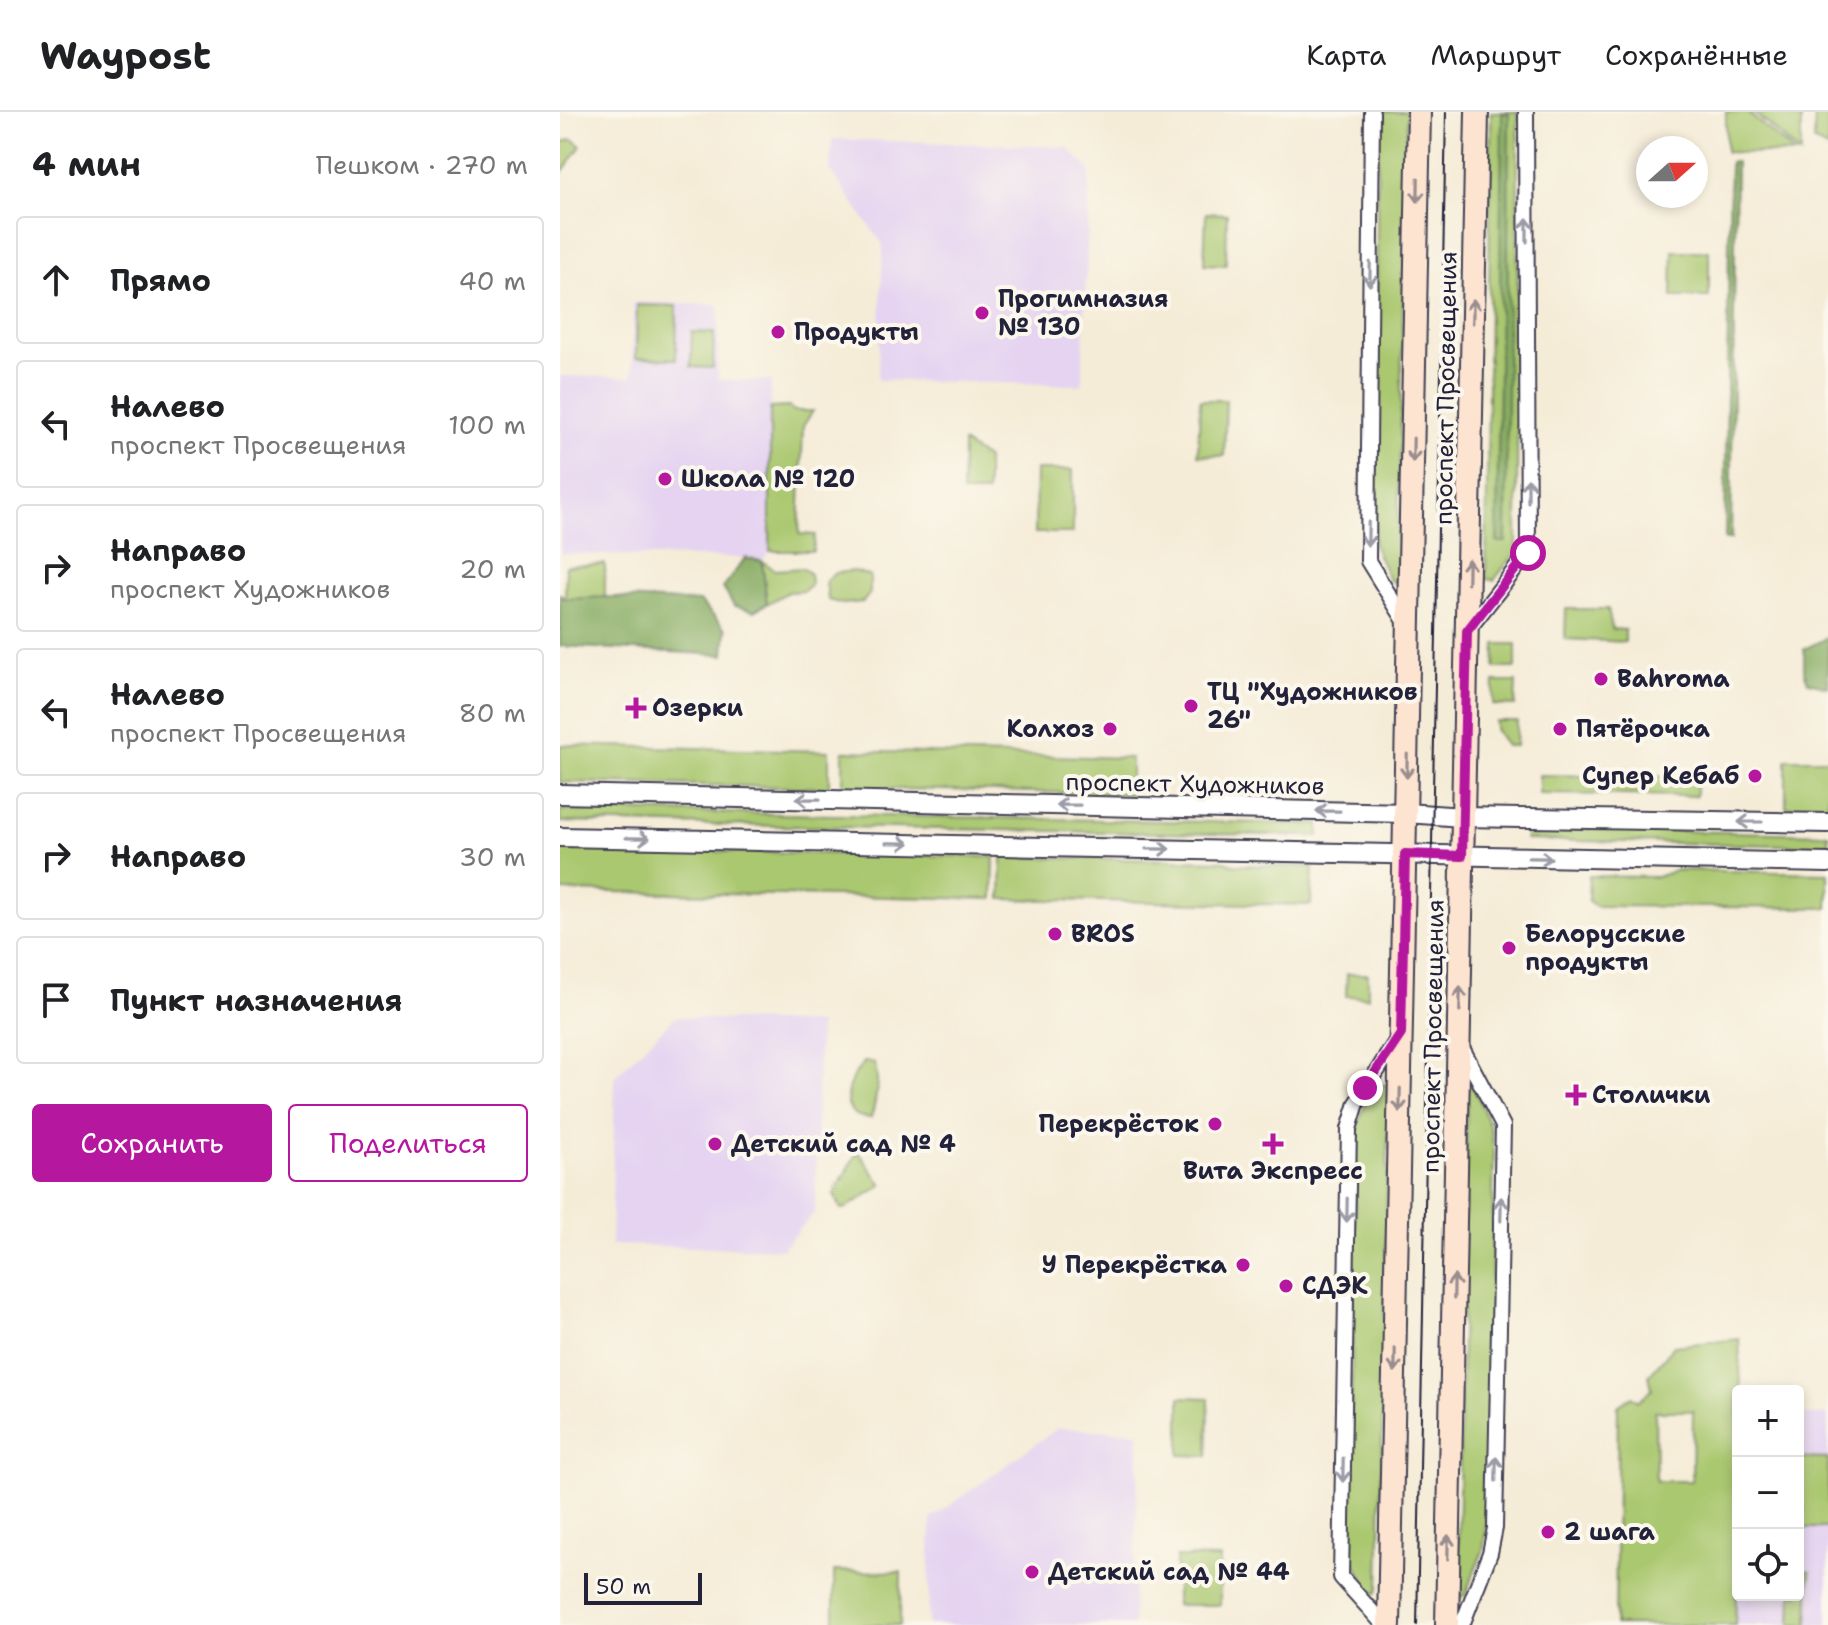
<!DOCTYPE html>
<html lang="ru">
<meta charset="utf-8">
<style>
:root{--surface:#fff;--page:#f6f6f6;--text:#202124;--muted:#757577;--line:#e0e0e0;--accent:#b5179e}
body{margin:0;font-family:"Shantell Sans",sans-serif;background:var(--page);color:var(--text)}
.controls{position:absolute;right:24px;bottom:24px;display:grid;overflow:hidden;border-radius:8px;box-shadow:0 4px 12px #0003}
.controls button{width:72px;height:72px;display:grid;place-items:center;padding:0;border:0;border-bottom:2px solid var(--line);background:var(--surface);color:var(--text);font:40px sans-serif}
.compass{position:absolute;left:1076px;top:24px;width:72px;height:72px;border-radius:50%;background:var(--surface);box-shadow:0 4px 12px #0003;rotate:69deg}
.scale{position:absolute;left:24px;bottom:20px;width:118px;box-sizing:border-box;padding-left:8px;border:4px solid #22223b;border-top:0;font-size:22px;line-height:28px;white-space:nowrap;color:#22223b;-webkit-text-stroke:6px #fbf7ec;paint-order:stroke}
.stop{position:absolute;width:24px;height:24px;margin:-18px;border:6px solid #b5179e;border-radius:50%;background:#fff}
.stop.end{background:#b5179e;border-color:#fff;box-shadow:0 2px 8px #0008}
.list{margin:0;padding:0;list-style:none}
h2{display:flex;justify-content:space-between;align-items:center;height:104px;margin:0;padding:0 32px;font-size:34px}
h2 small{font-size:26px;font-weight:400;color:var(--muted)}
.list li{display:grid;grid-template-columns:52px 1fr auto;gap:24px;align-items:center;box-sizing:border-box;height:128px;margin:0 16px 16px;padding:0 16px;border:2px solid var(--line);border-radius:8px}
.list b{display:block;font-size:30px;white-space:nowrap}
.list p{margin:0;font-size:26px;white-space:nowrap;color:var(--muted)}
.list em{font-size:26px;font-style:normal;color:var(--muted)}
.actions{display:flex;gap:16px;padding:24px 32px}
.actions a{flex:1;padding:18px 0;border:2px solid var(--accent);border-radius:8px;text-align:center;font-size:28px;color:var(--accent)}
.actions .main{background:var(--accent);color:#fff}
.icon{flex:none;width:44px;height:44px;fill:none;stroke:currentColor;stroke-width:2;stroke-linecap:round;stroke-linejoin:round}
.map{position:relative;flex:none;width:1268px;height:1513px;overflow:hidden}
header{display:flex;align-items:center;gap:48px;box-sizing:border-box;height:112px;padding:0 40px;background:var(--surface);border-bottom:2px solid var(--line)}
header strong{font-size:38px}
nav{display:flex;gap:44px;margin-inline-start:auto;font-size:28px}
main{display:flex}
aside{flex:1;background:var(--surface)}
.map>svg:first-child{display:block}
</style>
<header>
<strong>Waypost</strong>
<nav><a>Карта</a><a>Маршрут</a><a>Сохранённые</a></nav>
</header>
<main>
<aside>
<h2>4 мин<small>Пешком · 270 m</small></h2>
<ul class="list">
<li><svg class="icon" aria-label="ahead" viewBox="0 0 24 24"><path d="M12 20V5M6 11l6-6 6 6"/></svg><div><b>Прямо</b></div><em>40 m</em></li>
<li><svg class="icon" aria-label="left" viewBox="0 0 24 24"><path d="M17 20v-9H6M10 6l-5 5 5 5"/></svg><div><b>Налево</b><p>проспект Просвещения</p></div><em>100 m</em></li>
<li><svg class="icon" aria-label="right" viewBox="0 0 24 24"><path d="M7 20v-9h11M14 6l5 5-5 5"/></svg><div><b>Направо</b><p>проспект Художников</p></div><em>20 m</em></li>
<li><svg class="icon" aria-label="left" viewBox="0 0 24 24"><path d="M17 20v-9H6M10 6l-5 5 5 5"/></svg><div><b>Налево</b><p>проспект Просвещения</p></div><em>80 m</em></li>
<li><svg class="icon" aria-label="right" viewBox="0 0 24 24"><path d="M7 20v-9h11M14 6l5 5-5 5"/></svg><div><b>Направо</b></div><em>30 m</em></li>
<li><svg class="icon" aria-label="arrive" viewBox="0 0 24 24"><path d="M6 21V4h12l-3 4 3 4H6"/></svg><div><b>Пункт назначения</b></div></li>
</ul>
<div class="actions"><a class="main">Сохранить</a><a>Поделиться</a></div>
</aside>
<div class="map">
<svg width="1268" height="1513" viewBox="0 0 1268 1513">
<rect width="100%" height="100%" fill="#fbf7ec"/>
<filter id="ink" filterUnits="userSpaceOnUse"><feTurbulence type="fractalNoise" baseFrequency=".0125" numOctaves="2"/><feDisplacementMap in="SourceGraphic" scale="16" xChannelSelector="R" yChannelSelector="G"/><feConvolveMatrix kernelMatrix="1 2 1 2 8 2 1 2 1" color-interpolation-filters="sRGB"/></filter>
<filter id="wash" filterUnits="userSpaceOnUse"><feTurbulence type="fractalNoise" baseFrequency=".006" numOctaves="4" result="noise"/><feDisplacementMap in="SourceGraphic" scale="32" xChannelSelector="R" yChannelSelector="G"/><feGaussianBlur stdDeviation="1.8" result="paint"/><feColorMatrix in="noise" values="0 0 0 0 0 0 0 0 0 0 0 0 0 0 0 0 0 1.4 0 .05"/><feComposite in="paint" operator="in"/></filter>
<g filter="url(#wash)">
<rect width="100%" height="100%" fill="#f5ecd7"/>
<g fill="#e5d3f1">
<polygon points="272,27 507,35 530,58 522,273 318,268 323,133 270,58"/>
<polygon points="73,190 159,193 158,268 211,268 210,439 202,449 185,446 0,442 0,264 72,265"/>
<polygon points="115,905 259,912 255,1100 222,1137 51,1133 55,964"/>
<polygon points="1178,1303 1178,1483 1238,1483 1238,1303 1268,1303 1268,1513 1171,1513"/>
<polygon points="498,1316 579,1320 573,1513 368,1513 371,1407"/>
</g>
<g fill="#aac870" stroke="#667556" stroke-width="2" fill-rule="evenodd">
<polygon points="820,0 847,0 837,471 829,468 814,434 818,6"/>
<polygon points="931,0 958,0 957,439 934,468 926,467"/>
<polygon points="1166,0 1187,0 1236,42 1166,40"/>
<polygon points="1193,0 1241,0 1241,42"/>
<polygon points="1255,0 1268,0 1268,36 1254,30"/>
<polygon points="12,27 21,34 0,63 0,31"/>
<polygon points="646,101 667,102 666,153 644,152"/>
<polygon points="1113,139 1149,139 1149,185 1112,185"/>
<polygon points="77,193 117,194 116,247 76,246"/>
<polygon points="132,220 154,221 153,256 131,255"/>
<polygon points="640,288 666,288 664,344 638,343"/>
<polygon points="229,295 234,299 253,299 243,314 239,422 255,423 253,439 210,439 210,296"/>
<polygon points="403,331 427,347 427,381 402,381"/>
<polygon points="476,358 513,358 513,421 475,421"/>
<polygon points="202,449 215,458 243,456 250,462 251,472 244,479 228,480 207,492"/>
<polygon points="45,452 45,485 5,487 6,454"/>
<polygon points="294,459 310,464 310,481 303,490 283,492 268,488 266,469 275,461"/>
<polygon points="1006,497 1048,497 1052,517 1065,518 1065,530 1005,527"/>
<polygon points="936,532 956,532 956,556 935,556"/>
<polygon points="934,570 956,570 955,594 933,593"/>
<polygon points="935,609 957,609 956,634 946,634 935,617"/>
<polygon points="0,633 269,639 269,676 0,670"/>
<polygon points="283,639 571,646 571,682 283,676"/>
<rect x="1226" y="647" width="42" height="48"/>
<polygon points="979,663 1136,665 1136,684 979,682"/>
<polygon points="0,698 759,712 759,724 0,710"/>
<polygon points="966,716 1268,722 1268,734 966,728"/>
<polygon points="0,736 434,745 433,787 0,779"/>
<polygon points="442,745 665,749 675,753 753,755 751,793 441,787"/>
<polygon points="1117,758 1268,761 1268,796 1036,794 1028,789 1029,764 1097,765"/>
<polygon points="787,862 808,862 808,885 786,884"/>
<path d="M304 950 314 951C320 967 316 989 311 1006 287 1006 282 988 292 967 294 961 301 956 304 950Z"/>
<path d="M824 972 827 973 829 978 819 1476 816 1482 812 1481 810 1478 789 1441 788 1436 797 1017C802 999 807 982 824 972Z"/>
<polygon points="910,974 915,978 931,1018 934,1041 926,1419 923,1439 905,1483 899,1486 897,1485 907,975"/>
<polygon points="298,1039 322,1073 285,1097 281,1097 274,1082"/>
<path d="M1179 1227 1181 1279H1178V1442L1175 1513H1055L1058 1294 1072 1284 1078 1289 1092 1277 1089 1263 1114 1234ZM1095 1299H1133L1132 1369H1096Z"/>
<polygon points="620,1285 649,1286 648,1344 620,1343"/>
<polygon points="1238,1346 1268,1347 1268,1416 1238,1416"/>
<polygon points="616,1445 660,1446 660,1493 616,1493"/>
<polygon points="1238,1457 1250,1459 1248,1513 1231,1513 1232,1483 1238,1483"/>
<polygon points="274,1459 341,1460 340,1513 274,1513"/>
</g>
<g fill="#87ac62" stroke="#54674e" stroke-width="2">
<polygon points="942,2 949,2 946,430 937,430"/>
<polygon points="1170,50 1176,50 1171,427 1165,427"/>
<polygon points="185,446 202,449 207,492 194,499 174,494 163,476"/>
<polygon points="0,482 6,487 45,485 140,490 166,517 164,543 0,534"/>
<polygon points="1268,525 1268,575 1248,570 1244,559 1244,537"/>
</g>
</g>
<g filter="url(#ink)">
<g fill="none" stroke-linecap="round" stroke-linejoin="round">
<defs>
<g id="minor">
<polyline points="812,0 808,449 847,512"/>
<polyline points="907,519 968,441 966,0"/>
<polyline points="901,934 943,1014 935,1416 930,1441 902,1513"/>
<polyline points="824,1513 781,1465 789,1017 797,991 838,926"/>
</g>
<g id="tertiary">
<polyline points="0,682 846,701 903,705 1268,711"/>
<polyline points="0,725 1268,751"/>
</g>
<g id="secondary">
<polyline points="829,1513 859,0"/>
<polyline points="887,1513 917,0"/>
</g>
</defs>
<use href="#minor" stroke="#424052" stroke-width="18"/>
<use href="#tertiary" stroke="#424052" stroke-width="22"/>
<use href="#secondary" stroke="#424052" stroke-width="26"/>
<use href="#minor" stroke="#fff" stroke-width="14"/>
<use href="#tertiary" stroke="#fff" stroke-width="18"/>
<use href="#secondary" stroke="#fde4d1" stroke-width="22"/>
<polyline stroke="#22223b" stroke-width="2" points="857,1513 886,0"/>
</g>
<defs><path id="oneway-shaft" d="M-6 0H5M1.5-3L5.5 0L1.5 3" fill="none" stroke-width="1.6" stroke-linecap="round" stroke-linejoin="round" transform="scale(2)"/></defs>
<g stroke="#9a8d8e">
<use href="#oneway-shaft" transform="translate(858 78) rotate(91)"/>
<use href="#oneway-shaft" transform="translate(913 199) rotate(-89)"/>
<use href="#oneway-shaft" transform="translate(853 338) rotate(91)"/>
<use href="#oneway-shaft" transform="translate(908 459) rotate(-89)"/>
<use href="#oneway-shaft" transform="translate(847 654) rotate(91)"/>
<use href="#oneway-shaft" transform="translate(900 887) rotate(-89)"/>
<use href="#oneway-shaft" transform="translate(840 988) rotate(91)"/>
<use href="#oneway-shaft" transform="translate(894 1175) rotate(-89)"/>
<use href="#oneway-shaft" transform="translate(835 1248) rotate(91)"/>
<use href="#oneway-shaft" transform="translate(888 1435) rotate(-89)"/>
</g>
<g stroke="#9c9ca7">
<use href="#oneway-shaft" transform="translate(967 118) rotate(-90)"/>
<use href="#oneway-shaft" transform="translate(810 162) rotate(91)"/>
<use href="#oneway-shaft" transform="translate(968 378) rotate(-90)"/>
<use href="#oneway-shaft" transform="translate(808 422) rotate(91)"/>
<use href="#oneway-shaft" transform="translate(248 687) rotate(-179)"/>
<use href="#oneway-shaft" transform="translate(508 693) rotate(-179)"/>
<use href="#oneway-shaft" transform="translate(768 699) rotate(-179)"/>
<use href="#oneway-shaft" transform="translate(1190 710) rotate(-180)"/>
<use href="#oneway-shaft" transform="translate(78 726) rotate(1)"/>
<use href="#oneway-shaft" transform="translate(338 731) rotate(1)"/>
<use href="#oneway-shaft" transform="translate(598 737) rotate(1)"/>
<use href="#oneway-shaft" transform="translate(980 746) rotate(1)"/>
<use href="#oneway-shaft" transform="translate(941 1097) rotate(-89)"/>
<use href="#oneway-shaft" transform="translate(787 1098) rotate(91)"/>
<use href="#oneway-shaft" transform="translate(936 1357) rotate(-89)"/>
<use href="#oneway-shaft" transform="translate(783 1358) rotate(91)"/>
</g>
</g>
<g fill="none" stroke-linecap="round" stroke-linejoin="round" filter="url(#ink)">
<polyline stroke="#b5179e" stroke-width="10" points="805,976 841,922 845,742 902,744 907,519 968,441"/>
</g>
<g fill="#b5179e" stroke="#fbf7ec" stroke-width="3">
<circle cx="422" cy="201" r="8"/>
<circle cx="218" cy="220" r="8"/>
<circle cx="105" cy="367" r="8"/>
<circle cx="1041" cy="567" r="8"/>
<circle cx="631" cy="594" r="8"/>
<path d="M72 584h8v8h8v8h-8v8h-8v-8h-8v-8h8z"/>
<circle cx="550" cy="617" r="8"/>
<circle cx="1000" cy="617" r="8"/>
<circle cx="1195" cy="664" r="8"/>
<circle cx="495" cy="822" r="8"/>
<circle cx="949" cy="836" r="8"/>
<path d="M1012 971h8v8h8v8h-8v8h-8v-8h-8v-8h8z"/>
<circle cx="655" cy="1012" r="8"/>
<circle cx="155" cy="1032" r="8"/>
<path d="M709 1020h8v8h8v8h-8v8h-8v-8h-8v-8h8z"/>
<circle cx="683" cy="1153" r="8"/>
<circle cx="726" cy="1174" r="8"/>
<circle cx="988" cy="1420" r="8"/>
<circle cx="472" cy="1460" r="8"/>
</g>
<g text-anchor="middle" stroke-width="8" stroke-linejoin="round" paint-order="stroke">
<g font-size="24" font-weight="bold" fill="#22223b" stroke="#fbf7ec" text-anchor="start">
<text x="438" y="195">Прогимназия<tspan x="438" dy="28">№ 130</tspan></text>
<text x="234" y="228">Продукты</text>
<text x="121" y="375">Школа № 120</text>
<text x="1057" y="575">Bahroma</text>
<text x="647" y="588">ТЦ "Художников<tspan x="647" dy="28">26"</tspan></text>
<text x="92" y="604">Озерки</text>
<text x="534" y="625" text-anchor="end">Колхоз</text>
<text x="1016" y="625">Пятёрочка</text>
<text x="1179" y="672" text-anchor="end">Супер Кебаб</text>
<text x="511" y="830">BROS</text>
<text x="965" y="830">Белорусские<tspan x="965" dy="28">продукты</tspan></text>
<text x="1032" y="991">Столички</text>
<text x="639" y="1020" text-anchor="end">Перекрёсток</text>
<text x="171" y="1040">Детский сад № 4</text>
<text x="713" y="1067" text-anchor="middle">Вита Экспресс</text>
<text x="667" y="1161" text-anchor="end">У Перекрёстка</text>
<text x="742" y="1182">СДЭК</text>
<text x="1004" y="1428">2 шага</text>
<text x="488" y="1468">Детский сад № 44</text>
</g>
<g font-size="24" fill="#22223b" stroke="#fbf7ec">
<text transform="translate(886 276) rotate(-89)" y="8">проспект Просвещения</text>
<text transform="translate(635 672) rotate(1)" y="8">проспект Художников</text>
<text transform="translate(873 924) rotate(-89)" y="8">проспект Просвещения</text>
</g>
</g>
</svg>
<div class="controls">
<button>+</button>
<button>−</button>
<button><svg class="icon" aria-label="locate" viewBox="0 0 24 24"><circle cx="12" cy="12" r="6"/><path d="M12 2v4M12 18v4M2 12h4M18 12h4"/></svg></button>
</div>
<svg class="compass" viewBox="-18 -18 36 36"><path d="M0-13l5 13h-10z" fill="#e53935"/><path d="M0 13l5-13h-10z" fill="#757577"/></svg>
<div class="scale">50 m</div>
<div class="stop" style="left:968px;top:441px"></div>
<div class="stop end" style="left:805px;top:976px"></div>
</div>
</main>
